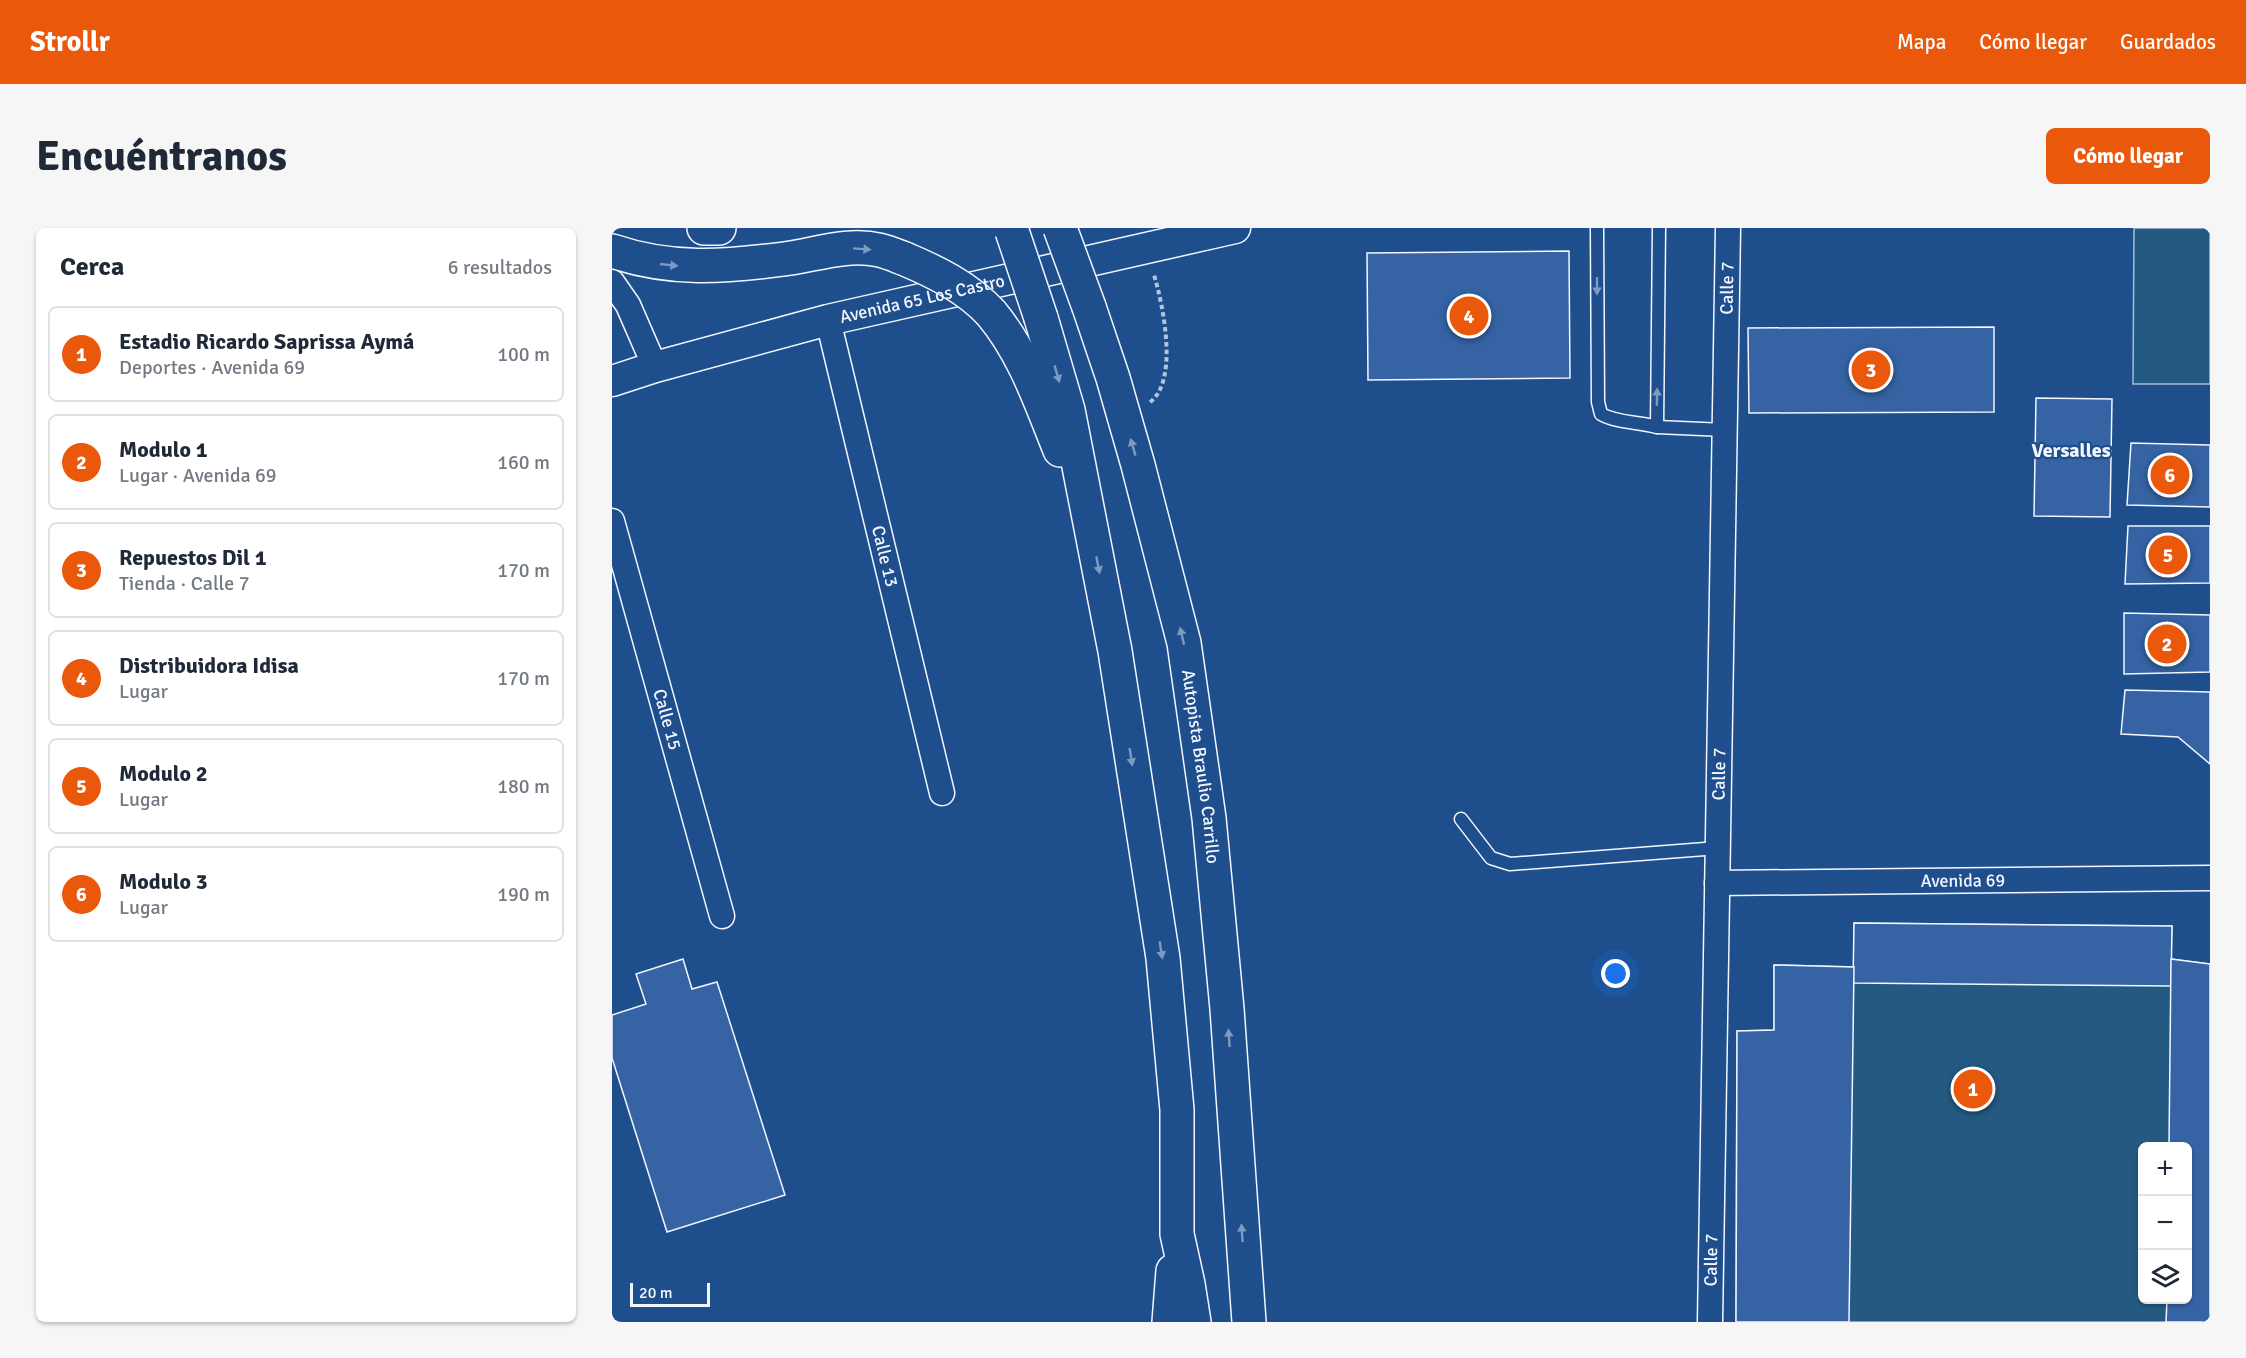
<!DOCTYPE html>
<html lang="es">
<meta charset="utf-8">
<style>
:root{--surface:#fff;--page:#f6f6f7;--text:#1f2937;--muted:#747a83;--line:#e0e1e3;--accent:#ea580c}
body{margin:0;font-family:Signika,sans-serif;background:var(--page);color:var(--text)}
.controls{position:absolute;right:18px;bottom:18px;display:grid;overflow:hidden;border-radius:9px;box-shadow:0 2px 4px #0004}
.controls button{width:54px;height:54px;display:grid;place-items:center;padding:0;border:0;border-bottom:2px solid var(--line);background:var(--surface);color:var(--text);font:30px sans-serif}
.scale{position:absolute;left:18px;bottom:15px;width:80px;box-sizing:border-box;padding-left:6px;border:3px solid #f2f6ff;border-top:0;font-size:16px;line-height:21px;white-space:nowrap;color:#f2f6ff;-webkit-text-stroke:4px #1f4e8c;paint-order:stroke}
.you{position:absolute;left:1004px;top:746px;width:21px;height:21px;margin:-15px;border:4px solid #fff;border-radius:50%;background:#1a73e8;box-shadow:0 0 0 9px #1a73e833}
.badge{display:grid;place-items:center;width:39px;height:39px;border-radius:50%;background:var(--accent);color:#fff;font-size:20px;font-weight:700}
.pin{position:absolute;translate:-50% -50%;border:3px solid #fff;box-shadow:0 2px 6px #0006}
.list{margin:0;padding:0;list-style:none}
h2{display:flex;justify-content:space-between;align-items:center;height:78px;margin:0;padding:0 24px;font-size:26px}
h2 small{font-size:20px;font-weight:400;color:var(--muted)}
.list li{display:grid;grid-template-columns:39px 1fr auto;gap:18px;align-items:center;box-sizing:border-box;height:96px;margin:0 12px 12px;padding:0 12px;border:2px solid var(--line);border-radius:9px}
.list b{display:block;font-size:22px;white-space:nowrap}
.list p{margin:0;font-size:20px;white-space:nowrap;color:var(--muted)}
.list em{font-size:20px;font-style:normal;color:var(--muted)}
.icon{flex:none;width:33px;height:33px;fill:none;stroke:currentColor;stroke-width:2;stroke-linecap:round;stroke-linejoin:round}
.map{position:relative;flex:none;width:1598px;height:1094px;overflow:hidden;border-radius:9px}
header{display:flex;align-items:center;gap:36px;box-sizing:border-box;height:84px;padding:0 30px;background:var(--accent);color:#fff}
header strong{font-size:28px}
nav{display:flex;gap:33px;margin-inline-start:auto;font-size:21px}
.intro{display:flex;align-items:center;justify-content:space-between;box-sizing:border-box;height:144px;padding:0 36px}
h1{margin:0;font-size:42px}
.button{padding:15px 27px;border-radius:9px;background:var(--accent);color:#fff;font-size:21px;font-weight:700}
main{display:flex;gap:36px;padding:0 36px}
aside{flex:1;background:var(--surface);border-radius:9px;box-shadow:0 2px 4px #0004}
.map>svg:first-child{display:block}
</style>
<header>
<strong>Strollr</strong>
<nav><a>Mapa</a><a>Cómo llegar</a><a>Guardados</a></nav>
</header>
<div class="intro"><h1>Encuéntranos</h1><a class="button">Cómo llegar</a></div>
<main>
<aside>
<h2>Cerca<small>6 resultados</small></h2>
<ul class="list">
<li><span class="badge">1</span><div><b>Estadio Ricardo Saprissa Aymá</b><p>Deportes · Avenida 69</p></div><em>100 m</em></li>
<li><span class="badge">2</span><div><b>Modulo 1</b><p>Lugar · Avenida 69</p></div><em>160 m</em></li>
<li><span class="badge">3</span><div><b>Repuestos Dil 1</b><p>Tienda · Calle 7</p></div><em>170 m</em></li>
<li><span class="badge">4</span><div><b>Distribuidora Idisa</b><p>Lugar</p></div><em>170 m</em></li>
<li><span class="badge">5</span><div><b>Modulo 2</b><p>Lugar</p></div><em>180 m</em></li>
<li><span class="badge">6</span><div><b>Modulo 3</b><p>Lugar</p></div><em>190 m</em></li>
</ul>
</aside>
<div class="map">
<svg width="1598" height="1094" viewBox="0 0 1598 1094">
<rect width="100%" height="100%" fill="#1f4e8c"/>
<g fill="#245a82" stroke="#a8bbd7" stroke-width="1.5" fill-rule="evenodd">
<polygon points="1522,0 1598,0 1598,156 1521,156"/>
<path d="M1242 695 1560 698 1559 731 1598 736V1094H1124L1125 803 1162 802V737L1242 739ZM1530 918H1576V1072H1530Z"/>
</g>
<g fill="#3563a3" stroke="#f2f6ff" stroke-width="1.5">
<polygon points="957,23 958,150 756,152 755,25"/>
<polygon points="1382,99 1382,184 1137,185 1136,100"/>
<polygon points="1424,170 1500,171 1498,289 1422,288"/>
<polygon points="1519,215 1598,217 1598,279 1515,277"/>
<polygon points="1516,298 1598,298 1598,355 1513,356"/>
<polygon points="1512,385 1598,387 1598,444 1512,446"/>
<polygon points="1513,462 1598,464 1598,536 1566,509 1509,506"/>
<polygon points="1242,695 1560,698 1559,758 1241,755"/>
<polygon points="71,731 80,761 105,754 173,967 55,1004 0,830 0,787 34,776 24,746"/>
<polygon points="1559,731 1598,736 1598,1094 1554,1094 1555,1072 1576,1072 1576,918 1557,918"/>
<polygon points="1162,737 1242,739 1237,1094 1124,1094 1125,803 1162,802"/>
</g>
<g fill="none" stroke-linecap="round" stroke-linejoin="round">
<defs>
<g id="service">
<path d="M985 0 986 174 989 186C1005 195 1027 194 1045 199L1047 0"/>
<polyline points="1045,199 1113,202"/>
<polyline points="849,591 879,630 898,636 1106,620"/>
</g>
<g id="minor">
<polyline points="0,54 16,77 43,139"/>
<path id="s1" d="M216 92 330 565"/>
<path id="s2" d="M0 293 110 688"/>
<path id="s3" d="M1105 655 1598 650"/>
<path id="s4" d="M1098 1094 1116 0"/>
</g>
<g id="tertiary">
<path id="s5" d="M0 153 43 139 216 92 623 0"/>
</g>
<g id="trunk">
<polyline points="92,0 107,0"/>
<path d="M0 23C59 43 111 39 172 31 203 27 235 15 267 22 276 24 285 28 293 31"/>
<path id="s6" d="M477 79 501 150 526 237 572 415 597 590 615 781 637 1094"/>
<path d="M379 85C412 124 429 175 448 222"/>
<polyline points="429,90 456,182 503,423 551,730 565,882 565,1006 576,1056 582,1094"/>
<polyline points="557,1094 561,1043"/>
</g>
</defs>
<use href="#service" stroke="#f2f6ff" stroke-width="15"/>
<use href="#minor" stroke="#f2f6ff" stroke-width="27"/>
<use href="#tertiary" stroke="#f2f6ff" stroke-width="33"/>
<use href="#trunk" stroke="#f2f6ff" stroke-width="36"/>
<path stroke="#b3c4dc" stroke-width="4" stroke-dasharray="4.5 3" stroke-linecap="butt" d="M538 174C567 153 551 76 542 47"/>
<use href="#service" stroke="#1f4e8c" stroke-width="12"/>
<use href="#minor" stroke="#1f4e8c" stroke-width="24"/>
<use href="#tertiary" stroke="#1f4e8c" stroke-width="30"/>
<use href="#trunk" stroke="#1f4e8c" stroke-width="33"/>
<defs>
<g id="trunk-bridge">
<polyline points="448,0 477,79"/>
<polyline points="400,3 429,90"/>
<path d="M293 31C324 44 356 60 379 85"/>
</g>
</defs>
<use href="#trunk-bridge" stroke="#f2f6ff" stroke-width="36" stroke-linecap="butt"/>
<use href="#trunk-bridge" stroke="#1f4e8c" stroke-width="33"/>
</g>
<defs><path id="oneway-solid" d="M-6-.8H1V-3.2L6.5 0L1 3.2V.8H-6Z" transform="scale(1.5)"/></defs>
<g fill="#7e9ac0">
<use href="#oneway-solid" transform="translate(250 21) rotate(4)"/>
<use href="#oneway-solid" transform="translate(57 37) rotate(6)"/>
<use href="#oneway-solid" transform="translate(985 58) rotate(90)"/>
<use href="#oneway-solid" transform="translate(445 146) rotate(74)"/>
<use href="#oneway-solid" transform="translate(1045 169) rotate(-89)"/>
<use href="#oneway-solid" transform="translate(521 219) rotate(-106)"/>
<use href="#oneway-solid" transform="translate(486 337) rotate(79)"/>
<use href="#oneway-solid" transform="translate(570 408) rotate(-103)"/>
<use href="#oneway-solid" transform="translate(519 529) rotate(81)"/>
<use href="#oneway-solid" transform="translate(549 722) rotate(81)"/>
<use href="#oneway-solid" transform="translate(617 810) rotate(-94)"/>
<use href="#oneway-solid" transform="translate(630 1005) rotate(-94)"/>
</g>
<g text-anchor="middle" stroke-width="4.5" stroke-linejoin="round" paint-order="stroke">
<g font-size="18" fill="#f2f6ff" stroke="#1f4e8c">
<text dy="6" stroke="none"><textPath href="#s4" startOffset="1034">Calle 7</textPath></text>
<text dy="6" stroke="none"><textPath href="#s5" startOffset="321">Avenida 65 Los Castro</textPath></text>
<text dy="6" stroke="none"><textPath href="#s1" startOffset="243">Calle 13</textPath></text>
<text dy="6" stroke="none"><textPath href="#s2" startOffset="206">Calle 15</textPath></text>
<text dy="6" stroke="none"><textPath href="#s6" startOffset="474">Autopista Braulio Carrillo</textPath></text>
<text dy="6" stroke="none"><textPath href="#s4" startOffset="548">Calle 7</textPath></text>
<text dy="6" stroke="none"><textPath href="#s3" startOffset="246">Avenida 69</textPath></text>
<text dy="6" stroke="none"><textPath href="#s4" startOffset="62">Calle 7</textPath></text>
</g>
<g font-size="20" font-weight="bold" fill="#f2f6ff" stroke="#1f4e8c">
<text x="1459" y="229">Versalles</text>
</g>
</g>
</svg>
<div class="controls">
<button>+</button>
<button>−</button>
<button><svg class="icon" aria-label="layers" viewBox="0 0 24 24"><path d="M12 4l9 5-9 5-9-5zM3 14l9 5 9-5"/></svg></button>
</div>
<div class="scale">20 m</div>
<div class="you"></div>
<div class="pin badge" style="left:1361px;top:861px">1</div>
<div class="pin badge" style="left:1555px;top:416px">2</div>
<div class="pin badge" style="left:1259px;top:142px">3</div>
<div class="pin badge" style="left:857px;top:88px">4</div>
<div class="pin badge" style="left:1556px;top:327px">5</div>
<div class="pin badge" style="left:1558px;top:247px">6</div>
</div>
</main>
